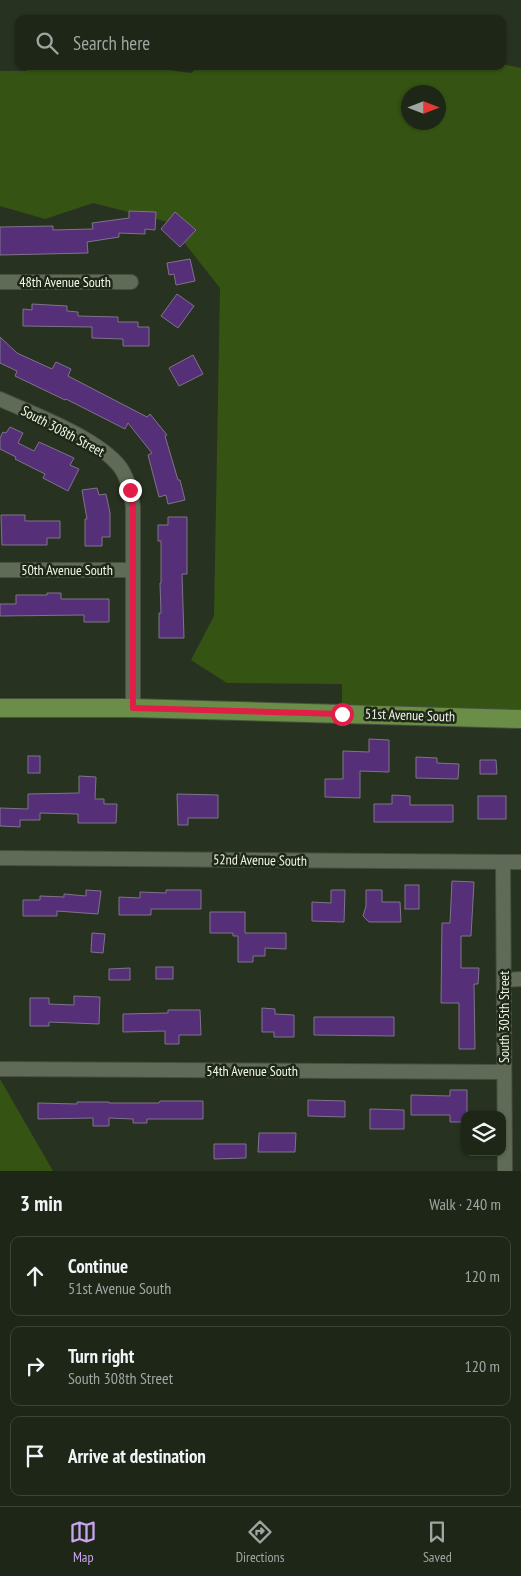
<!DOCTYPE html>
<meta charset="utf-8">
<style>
:root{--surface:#1e2618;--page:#262e21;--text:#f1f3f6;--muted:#a1a5a2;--line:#3c4337;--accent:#c8a5ee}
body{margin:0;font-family:"PT Sans Narrow",sans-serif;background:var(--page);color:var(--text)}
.controls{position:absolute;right:15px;bottom:15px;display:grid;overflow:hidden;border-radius:10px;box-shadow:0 1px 4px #0004}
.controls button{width:45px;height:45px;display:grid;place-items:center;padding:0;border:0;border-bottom:1px solid var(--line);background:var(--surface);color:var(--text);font:25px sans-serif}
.compass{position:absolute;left:401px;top:85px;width:45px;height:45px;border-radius:50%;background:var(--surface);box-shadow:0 1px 4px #0004;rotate:90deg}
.stop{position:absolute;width:15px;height:15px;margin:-11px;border:4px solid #e11d48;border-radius:50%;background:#fff}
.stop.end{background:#e11d48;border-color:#fff;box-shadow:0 1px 5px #0008}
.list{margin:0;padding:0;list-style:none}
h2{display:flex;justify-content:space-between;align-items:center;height:65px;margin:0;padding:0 20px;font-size:21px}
h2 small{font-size:16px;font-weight:400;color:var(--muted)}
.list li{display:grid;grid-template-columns:32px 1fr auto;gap:15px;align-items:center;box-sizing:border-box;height:80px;margin:0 10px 10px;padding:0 10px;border:1px solid var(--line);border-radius:10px}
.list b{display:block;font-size:19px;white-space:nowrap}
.list p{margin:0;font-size:16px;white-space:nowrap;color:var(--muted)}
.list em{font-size:16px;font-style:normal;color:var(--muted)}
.icon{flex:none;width:28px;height:28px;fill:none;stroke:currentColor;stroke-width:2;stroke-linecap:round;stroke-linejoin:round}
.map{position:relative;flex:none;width:521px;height:1171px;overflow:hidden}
.search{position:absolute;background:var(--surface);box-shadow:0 1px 4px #0004;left:15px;right:15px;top:15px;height:55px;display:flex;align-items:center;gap:12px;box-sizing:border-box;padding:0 18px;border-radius:10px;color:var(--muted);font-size:19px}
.sheet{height:335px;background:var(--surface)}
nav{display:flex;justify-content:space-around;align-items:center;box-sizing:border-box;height:70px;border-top:1px solid var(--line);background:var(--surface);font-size:14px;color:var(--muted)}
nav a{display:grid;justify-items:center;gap:2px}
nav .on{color:var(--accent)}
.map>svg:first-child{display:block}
</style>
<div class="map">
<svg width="521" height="1171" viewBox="0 0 521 1171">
<rect width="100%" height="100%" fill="#283220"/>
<g fill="#355414" fill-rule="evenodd">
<path d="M502 64 521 68V718L342 714V684L227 683 191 660 214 616 220 288 168 222 93 203 45 219 0 206V71H26L31 66H140L191 73 199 66H502ZM408 92H438V122H408Z"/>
<polygon points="0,1079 53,1171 0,1171"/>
</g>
<g fill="#552f78" stroke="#7e7489">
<polygon points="129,211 156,212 155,230 145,229 145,234 119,233 119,237 87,242 88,253 0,255 0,227 53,226 53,230 93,229 92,223 129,218"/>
<polygon points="175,212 196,230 180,247 161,229"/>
<polygon points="190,259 195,281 176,285 174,274 169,275 167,263"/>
<polygon points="177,294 194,306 178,328 161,316"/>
<polygon points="32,304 67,306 67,311 78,312 78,316 118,317 118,322 138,322 138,327 149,327 149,346 123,346 123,339 92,338 92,327 23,326 23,309 32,310"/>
<polygon points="0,337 17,353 52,369 56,362 71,369 68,376 147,417 150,414 167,435 165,436 178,480 180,480 185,500 168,504 166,495 159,497 148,455 152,453 128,423 125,429 66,399 65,400 15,376 17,371 0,363"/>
<polygon points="193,355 203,374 179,386 169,368"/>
<polygon points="10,427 23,433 18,443 34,451 39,442 74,458 70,465 79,469 68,491 43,478 45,474 15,459 16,457 0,449 0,438 3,432 6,433"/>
<polygon points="97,488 99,495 106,494 110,513 110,537 102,537 102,546 85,546 85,519 87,519 82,490"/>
<polygon points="1,515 25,515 25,521 60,521 60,538 47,538 47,545 2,545"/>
<polygon points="168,517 187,517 187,574 182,574 184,638 159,638 159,613 161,613 160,583 161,583 161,541 158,541 158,525 168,525"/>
<polygon points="47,593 61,593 61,599 109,599 109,622 84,622 84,615 0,616 0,604 16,604 16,595 47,595"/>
<polygon points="369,739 389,740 389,772 360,771 360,798 325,797 325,779 343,779 343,751 369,752"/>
<rect x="28" y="756" width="12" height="17"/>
<polygon points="416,757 437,758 437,763 459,764 458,779 416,778"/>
<polygon points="480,760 496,760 497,774 480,774"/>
<polygon points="79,776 96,777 95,799 104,799 104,804 117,804 116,823 78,823 78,814 40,813 40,820 20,820 20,827 0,826 0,808 28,809 28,794 79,793"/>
<polygon points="177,794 218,795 218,818 188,818 188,825 178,825"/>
<polygon points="392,795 410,796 410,805 453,805 453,822 374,822 374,804 392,804"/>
<rect x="478" y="796" width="28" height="23"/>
<polygon points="452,881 474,882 471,936 461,936 461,968 479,968 478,984 474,984 475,1049 459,1049 459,1003 441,1003 442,923 450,923"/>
<rect x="405" y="885" width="14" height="24"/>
<polygon points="86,890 101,891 98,914 57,911 57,916 23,916 23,900 40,900 40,896 64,897 64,894 86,896"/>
<polygon points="166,890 201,890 201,909 151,909 151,915 119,915 119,897 140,898 140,892 166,893"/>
<polygon points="331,890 345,890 344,922 312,921 312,902 331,903"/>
<polygon points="366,890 382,890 382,902 400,902 401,922 369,922 363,916 366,906"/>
<polygon points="210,912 245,912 245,933 286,933 286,949 265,948 265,956 253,956 253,962 238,962 238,936 233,936 233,933 210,933"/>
<polygon points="92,933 105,934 103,953 91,952"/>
<rect x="156" y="967" width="17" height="12"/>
<polygon points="130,968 130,980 109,980 109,969"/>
<polygon points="74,996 100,997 99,1024 49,1022 49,1026 30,1026 30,998 49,998 49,1004 74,1005"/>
<polygon points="262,1008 275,1009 275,1014 294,1015 294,1037 274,1037 274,1032 262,1032"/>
<polygon points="168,1010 200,1010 201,1035 179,1035 179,1044 165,1044 165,1031 123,1032 123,1014 168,1013"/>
<polygon points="314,1017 394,1017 394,1036 314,1035"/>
<polygon points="450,1090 467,1090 467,1115 465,1115 465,1122 450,1122 450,1115 411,1115 411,1095 450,1096"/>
<polygon points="308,1100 345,1101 345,1117 308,1116"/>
<polygon points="160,1101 203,1101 203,1119 147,1119 147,1123 133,1123 133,1119 109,1118 109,1126 93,1126 93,1118 38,1119 38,1103 77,1104 77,1102 109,1102 109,1103 159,1103"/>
<polygon points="370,1109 404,1110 404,1129 370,1129"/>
<polygon points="259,1133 296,1133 295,1152 258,1152"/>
<polygon points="214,1144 246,1144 246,1158 214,1159"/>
</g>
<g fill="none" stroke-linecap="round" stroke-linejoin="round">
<defs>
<g id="minor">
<polyline points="0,282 131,282"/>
<path d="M0 399C33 414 98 438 120 467 128 478 131 492 133 507V708"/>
<polyline points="0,570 133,570"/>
<polyline points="0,858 521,862"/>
<polyline points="503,863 505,1171"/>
<polyline points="504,980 521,979"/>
<polyline points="0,1069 504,1072"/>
</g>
<polyline id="major" points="0,708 133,708 521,719"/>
</defs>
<use href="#minor" stroke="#474f3f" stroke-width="16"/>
<use href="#major" stroke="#474f3f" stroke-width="20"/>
<use href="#minor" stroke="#5f6b57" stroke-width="14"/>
<use href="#major" stroke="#6a8e47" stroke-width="18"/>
</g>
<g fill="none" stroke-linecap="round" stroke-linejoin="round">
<polyline stroke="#e11d48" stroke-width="6" points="130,490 133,506 133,708 342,714"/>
</g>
<g text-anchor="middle" stroke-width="5" stroke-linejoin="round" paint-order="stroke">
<g font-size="14" fill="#f0f6eb" stroke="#1f2817">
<text x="65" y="287">48th Avenue South</text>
<text transform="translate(63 431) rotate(28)" y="5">South 308th Street</text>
<text x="67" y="575">50th Avenue South</text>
<text transform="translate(410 715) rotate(2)" y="5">51st Avenue South</text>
<text transform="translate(260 860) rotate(1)" y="5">52nd Avenue South</text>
<text transform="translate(504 1017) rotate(-90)" y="5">South 305th Street</text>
<text x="252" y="1076">54th Avenue South</text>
</g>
</g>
</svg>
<div class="controls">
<button><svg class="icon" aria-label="layers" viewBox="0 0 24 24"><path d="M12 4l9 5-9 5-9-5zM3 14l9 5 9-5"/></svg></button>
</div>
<svg class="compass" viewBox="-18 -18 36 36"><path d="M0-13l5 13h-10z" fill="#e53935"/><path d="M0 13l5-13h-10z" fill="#a1a5a2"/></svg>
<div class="stop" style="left:342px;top:714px"></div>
<div class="stop end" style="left:130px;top:490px"></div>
<div class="search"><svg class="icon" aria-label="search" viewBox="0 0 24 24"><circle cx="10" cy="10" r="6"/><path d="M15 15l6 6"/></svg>Search here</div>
</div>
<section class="sheet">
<h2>3 min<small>Walk · 240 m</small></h2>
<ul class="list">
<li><svg class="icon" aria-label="ahead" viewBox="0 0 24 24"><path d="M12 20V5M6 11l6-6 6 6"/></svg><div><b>Continue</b><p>51st Avenue South</p></div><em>120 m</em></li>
<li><svg class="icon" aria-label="right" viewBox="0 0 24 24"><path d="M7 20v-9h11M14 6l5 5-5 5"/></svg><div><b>Turn right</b><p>South 308th Street</p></div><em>120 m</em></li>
<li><svg class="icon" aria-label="arrive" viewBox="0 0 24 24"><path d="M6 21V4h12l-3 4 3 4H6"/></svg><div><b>Arrive at destination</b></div></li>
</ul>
</section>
<nav>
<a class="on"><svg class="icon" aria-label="map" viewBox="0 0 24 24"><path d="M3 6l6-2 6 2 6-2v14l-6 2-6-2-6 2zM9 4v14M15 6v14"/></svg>Map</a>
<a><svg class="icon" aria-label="directions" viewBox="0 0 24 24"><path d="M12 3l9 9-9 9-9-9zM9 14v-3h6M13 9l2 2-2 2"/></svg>Directions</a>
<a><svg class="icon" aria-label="saved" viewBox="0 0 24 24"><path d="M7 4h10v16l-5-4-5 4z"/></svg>Saved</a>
</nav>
